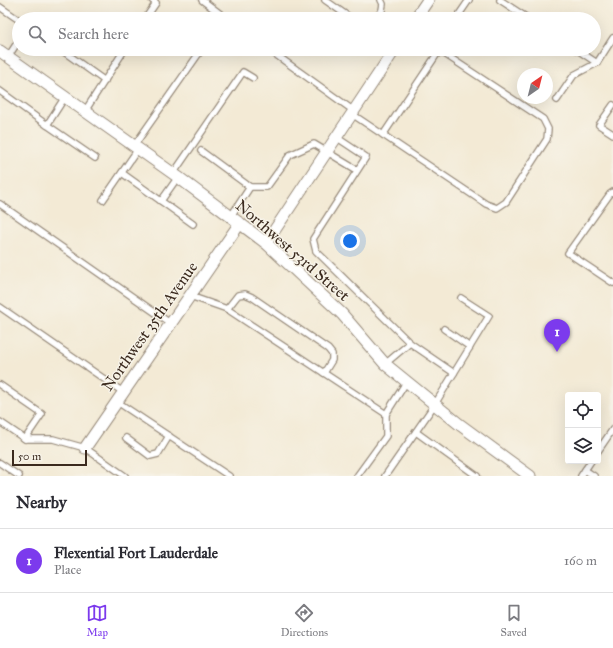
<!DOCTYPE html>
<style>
:root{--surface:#fff;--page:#f7f7f7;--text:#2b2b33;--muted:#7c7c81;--line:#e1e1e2;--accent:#7c3aed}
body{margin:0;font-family:"IM FELL Great Primer",serif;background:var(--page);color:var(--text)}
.controls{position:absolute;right:12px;bottom:12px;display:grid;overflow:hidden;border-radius:4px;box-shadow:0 4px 16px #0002}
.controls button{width:36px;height:36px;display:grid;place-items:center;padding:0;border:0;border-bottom:1px solid var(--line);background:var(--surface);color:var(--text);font:20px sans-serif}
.compass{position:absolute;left:517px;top:68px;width:36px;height:36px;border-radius:50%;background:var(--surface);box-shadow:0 4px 16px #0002;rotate:35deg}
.scale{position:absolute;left:12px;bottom:10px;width:75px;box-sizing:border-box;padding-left:4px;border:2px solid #3b2a1e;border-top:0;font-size:11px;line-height:14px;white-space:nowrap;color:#3b2a1e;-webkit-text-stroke:3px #f7f3e8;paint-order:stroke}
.you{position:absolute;left:350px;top:241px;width:14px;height:14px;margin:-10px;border:3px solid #fff;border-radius:50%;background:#1a73e8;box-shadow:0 0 0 6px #1a73e833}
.badge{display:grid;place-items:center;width:26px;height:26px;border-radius:50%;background:var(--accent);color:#fff;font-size:13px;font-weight:700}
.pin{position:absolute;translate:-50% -33px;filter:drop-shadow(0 1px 2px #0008)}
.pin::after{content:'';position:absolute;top:21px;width:14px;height:12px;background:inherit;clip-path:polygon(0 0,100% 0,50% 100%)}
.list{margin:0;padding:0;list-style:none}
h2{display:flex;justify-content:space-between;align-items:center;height:52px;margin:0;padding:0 16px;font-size:17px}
h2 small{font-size:13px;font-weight:400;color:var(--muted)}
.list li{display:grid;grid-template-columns:26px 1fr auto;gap:12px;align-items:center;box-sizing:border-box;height:64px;padding:0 16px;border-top:1px solid var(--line)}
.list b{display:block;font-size:15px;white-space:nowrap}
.list p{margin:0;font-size:13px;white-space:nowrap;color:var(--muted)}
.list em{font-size:13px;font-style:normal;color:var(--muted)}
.icon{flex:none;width:22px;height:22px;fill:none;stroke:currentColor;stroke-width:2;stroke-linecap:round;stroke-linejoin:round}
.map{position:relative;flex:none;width:613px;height:476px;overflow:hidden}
.search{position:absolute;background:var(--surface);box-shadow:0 4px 16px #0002;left:12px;right:12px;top:12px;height:44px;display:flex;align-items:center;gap:10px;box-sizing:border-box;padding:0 14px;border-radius:22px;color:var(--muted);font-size:15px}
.sheet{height:116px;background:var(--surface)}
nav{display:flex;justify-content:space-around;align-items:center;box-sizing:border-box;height:56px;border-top:1px solid var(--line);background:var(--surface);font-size:11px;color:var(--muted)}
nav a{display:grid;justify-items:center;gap:2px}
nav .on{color:var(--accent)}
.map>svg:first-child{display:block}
</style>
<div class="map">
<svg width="613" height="476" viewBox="0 0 613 476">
<rect width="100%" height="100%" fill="#f7f3e8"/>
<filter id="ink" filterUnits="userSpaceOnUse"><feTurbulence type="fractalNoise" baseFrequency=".025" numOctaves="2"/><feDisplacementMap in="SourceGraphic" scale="8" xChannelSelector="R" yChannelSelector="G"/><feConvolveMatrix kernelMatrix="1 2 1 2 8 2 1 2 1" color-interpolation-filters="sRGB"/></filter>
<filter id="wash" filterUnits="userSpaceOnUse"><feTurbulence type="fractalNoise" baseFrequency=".012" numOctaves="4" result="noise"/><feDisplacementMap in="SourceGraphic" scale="16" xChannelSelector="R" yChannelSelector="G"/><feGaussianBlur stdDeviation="0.9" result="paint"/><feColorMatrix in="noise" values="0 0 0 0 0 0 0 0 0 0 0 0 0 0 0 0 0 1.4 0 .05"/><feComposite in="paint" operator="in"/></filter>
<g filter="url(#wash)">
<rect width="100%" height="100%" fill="#f3ead5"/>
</g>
<g filter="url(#ink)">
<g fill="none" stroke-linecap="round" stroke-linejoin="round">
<defs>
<g id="service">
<polyline points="202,0 227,19"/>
<polyline points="325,0 352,19"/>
<polyline points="500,0 529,19"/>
<polyline points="0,7 19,20"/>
<polyline points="145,19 156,3 152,0"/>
<polyline points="376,19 382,10 383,4 381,0"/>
<polyline points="456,19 469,0"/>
<polyline points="60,49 105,81"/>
<polyline points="268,49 354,111"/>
<polyline points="576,49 597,63 613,38"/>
<polyline points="8,57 19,40"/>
<polyline points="0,91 47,125 65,97"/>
<polyline points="557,100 574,75 597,63"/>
<polyline points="613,105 599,125 613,134"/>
<polyline points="85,111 125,49"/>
<polyline points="352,114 486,204 497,208 506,202 547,139 548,129 543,119 437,49"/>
<polyline points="47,125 95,158"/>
<polyline points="383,135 439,51"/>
<polyline points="336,137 366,157 313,239 316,251 410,343"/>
<polyline points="134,146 202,49"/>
<polyline points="201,151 250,187 231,216"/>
<polyline points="122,173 193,224"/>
<polyline points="173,174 243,72 253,78"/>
<polyline points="250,187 267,187 290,155 314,144 357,170"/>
<polyline points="613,192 610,194 568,253 613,283"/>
<polyline points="103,200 138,149"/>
<polyline points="161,201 178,177"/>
<polyline points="0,204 170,323"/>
<polyline points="190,296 227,309 386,414 407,381"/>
<polyline points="0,307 123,392"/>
<polyline points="227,309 238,295 245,294 252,297 328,349 332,354 332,360 324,373"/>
<polyline points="444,329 470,347"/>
<polyline points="454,373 489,316 461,298"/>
<polyline points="0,385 42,414 25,439"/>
<polyline points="116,401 229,476"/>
<polyline points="0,422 25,439 53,439 85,448 125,476"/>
<polyline points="416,432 477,476"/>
<polyline points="126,438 150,456 158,454 169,436"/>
<polyline points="598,451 613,429"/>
<polyline points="0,463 19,476"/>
<polyline points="585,470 594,476"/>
<polyline points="357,476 386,436 386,414"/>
<polyline points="385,476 435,404 454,373 410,343 385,364"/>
<polyline points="581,476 591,461"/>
</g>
<g id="minor">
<polyline points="415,19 428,0"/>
<polyline points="0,51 178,177 266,243 342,314 385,364 459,424 530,476"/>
<polyline points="266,243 395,49"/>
<polyline points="85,448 240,223"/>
</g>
</defs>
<use href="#service" stroke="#978a7a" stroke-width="8"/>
<use href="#minor" stroke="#978a7a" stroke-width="13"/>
<use href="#service" stroke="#fff" stroke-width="5.5"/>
<use href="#minor" stroke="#fff" stroke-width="11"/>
</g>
</g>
<g text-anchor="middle" stroke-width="3" stroke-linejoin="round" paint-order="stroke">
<g font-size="16" fill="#3b2a1e" stroke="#f7f3e8">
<text transform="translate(293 250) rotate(41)" y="6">Northwest 53rd Street</text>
<text transform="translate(149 326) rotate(-55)" y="6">Northwest 35th Avenue</text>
</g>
</g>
</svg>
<div class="controls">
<button><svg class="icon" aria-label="locate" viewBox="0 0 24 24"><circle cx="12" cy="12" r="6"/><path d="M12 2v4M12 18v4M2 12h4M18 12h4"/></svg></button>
<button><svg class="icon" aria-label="layers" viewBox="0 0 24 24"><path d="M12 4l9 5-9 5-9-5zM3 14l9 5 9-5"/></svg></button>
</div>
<svg class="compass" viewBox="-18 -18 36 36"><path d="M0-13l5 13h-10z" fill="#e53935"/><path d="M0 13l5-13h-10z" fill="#7c7c81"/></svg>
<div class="scale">50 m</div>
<div class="you"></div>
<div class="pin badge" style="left:557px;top:352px">1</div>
<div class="search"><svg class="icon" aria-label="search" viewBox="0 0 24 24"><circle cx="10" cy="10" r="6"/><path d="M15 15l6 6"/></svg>Search here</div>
</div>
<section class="sheet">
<h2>Nearby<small></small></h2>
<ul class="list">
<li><span class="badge">1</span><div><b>Flexential Fort Lauderdale</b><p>Place</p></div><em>160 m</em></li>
</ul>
</section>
<nav>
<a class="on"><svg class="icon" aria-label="map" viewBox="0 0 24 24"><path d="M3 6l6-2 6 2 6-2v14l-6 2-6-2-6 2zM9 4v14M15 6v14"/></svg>Map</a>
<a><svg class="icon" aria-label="directions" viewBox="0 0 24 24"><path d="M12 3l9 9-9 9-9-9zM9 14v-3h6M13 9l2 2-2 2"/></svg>Directions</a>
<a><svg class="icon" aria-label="saved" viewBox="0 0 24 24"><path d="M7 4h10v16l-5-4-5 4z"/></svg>Saved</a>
</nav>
